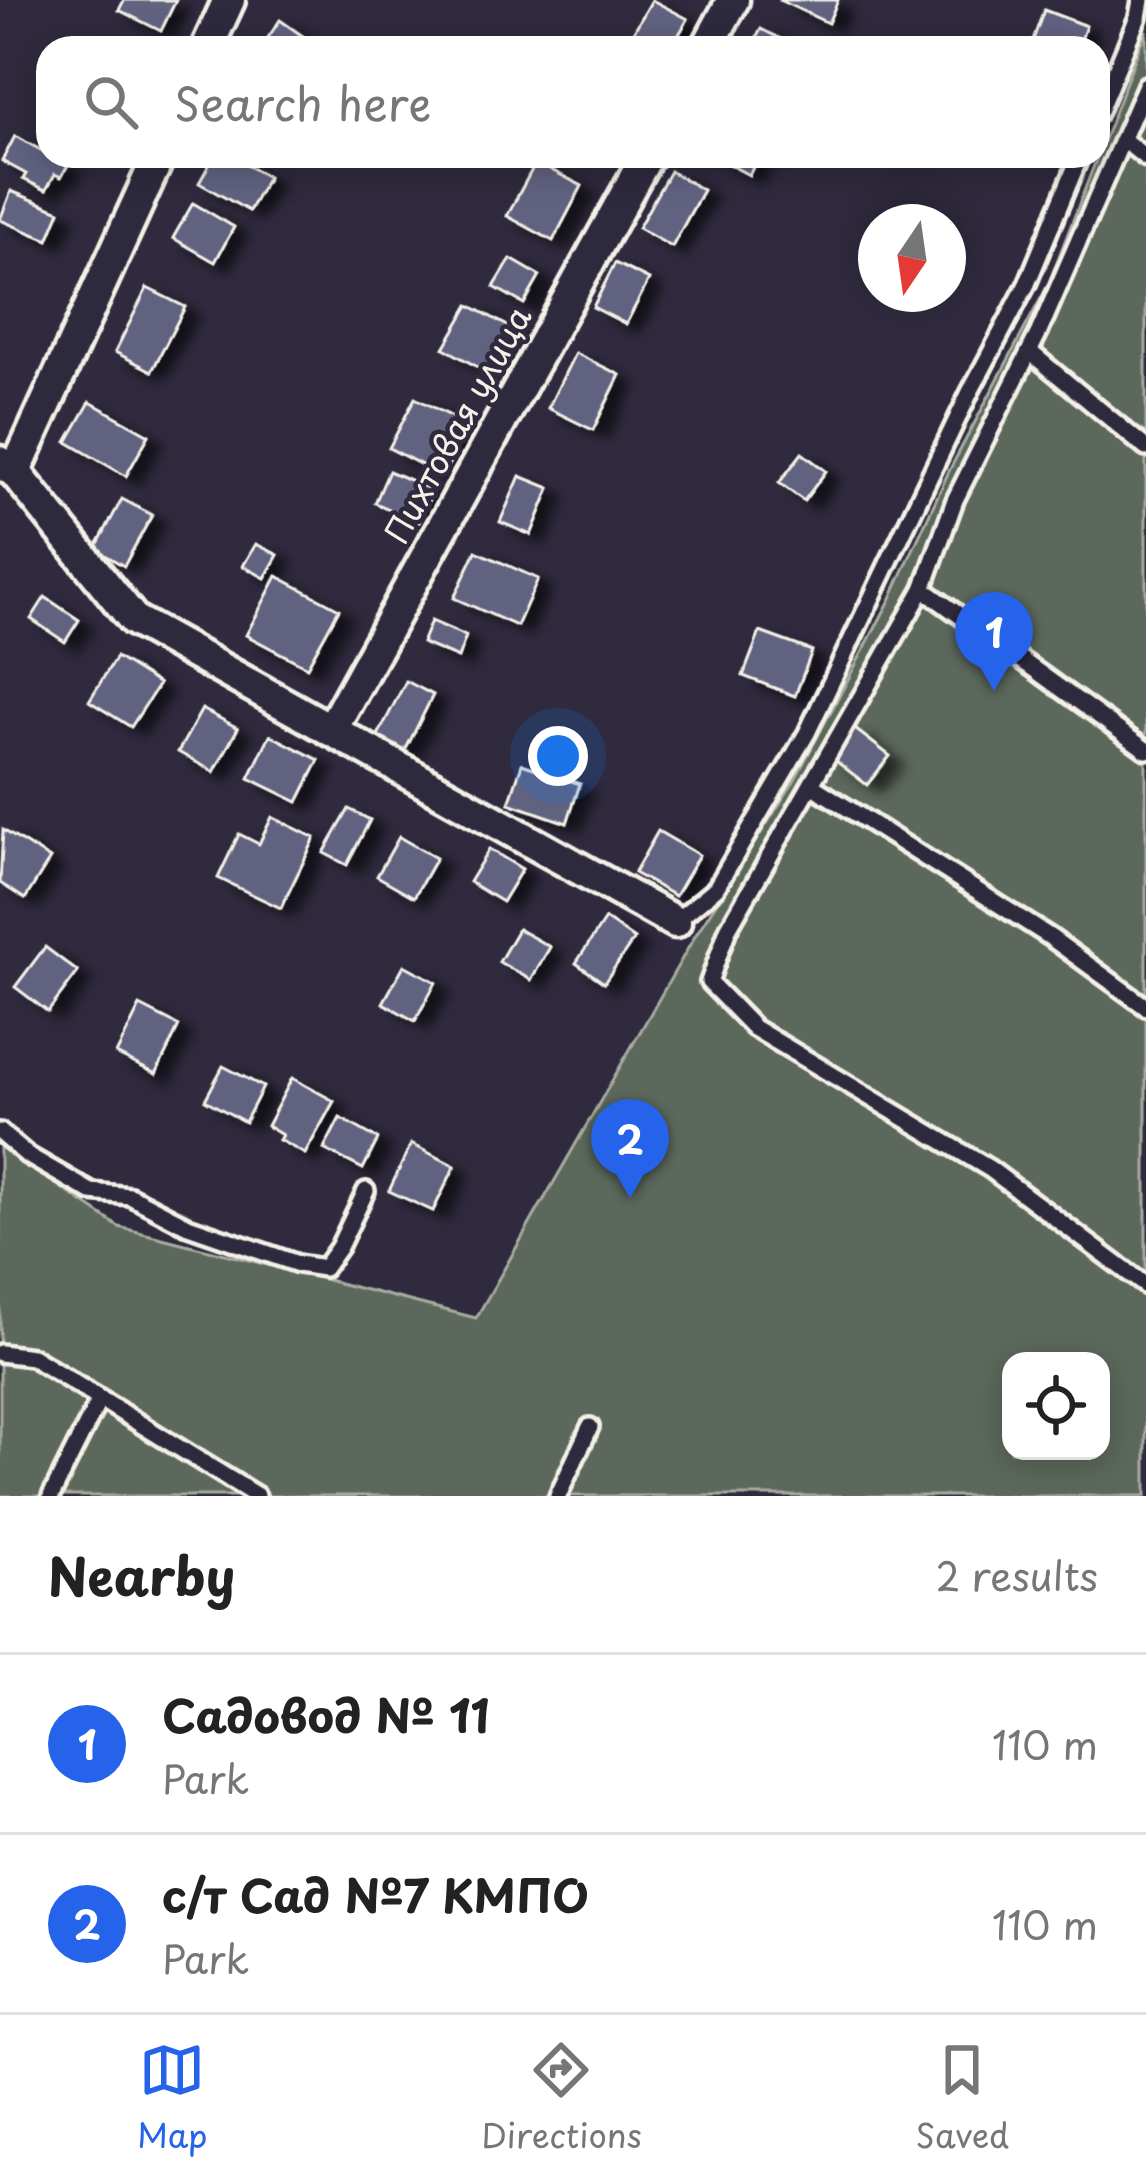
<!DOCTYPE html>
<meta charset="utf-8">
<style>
:root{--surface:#fff;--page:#f6f6f6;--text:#222;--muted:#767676;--line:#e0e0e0;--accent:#2563eb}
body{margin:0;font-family:"Playpen Sans",sans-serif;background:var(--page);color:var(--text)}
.controls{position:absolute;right:36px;bottom:36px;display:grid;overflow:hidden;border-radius:24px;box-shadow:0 6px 30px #0003}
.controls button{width:108px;height:108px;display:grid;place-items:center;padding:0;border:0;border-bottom:3px solid var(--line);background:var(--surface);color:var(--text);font:60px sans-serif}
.compass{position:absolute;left:858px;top:204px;width:108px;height:108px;border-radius:50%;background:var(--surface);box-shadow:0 6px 30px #0003;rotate:193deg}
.you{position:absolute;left:558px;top:756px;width:42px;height:42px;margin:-30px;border:9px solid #fff;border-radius:50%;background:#1a73e8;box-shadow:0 0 0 18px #1a73e833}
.badge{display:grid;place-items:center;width:78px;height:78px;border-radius:50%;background:var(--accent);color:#fff;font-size:39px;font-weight:700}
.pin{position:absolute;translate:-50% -99px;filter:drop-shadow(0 3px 6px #0008)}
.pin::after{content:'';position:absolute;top:63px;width:42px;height:36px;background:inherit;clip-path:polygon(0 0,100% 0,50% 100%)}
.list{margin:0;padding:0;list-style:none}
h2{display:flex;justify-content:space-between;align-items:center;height:156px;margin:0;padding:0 48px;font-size:51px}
h2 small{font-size:39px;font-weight:400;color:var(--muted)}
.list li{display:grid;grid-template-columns:78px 1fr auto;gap:36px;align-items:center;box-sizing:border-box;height:180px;padding:0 48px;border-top:3px solid var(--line)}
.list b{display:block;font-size:45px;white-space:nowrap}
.list p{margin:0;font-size:39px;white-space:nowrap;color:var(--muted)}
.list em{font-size:39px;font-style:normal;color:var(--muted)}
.icon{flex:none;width:66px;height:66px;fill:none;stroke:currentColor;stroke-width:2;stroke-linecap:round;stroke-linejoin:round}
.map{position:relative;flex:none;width:1146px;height:1496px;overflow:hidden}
.search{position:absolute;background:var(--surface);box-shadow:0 6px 30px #0003;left:36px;right:36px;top:36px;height:132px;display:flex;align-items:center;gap:30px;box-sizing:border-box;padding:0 42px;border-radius:36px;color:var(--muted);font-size:45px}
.sheet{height:516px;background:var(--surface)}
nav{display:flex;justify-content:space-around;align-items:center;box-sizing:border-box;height:168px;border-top:3px solid var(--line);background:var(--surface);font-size:33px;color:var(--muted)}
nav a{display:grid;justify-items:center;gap:6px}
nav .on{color:var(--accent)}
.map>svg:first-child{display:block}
</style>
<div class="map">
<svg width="1146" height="1496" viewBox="0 0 1146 1496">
<defs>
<filter id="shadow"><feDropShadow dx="13" dy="8" stdDeviation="6" flood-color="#0009"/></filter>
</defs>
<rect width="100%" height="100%" fill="#2f2a3d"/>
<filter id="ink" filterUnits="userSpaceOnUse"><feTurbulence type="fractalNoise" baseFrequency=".00833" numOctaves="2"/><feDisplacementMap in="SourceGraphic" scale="24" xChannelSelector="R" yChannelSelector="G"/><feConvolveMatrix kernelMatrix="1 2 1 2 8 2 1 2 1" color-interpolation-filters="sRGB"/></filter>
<g filter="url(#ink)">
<path fill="#5c675c" stroke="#a8aca2" stroke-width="3" fill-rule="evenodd" d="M1146 30V1496H0V1146L119 1227 476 1318 695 936 793 783 890 600 949 471 1048 285ZM1011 1361H1101V1451H1011Z"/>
<g fill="#606280" stroke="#f4f1e8" stroke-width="3" filter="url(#shadow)">
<polygon points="124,0 176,0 161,31 119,10"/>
<polygon points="652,0 688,19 671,48 624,48"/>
<polygon points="779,0 838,0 828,23"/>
<polygon points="1044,10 1086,26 1078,48 1030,48"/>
<polygon points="280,20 317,46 315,48 261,48"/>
<polygon points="761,29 799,48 751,48"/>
<polygon points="15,136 68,165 61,177 55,174 46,190 23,179 26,174 2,161"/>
<polygon points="214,156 230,156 268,177 249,211 199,183"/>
<polygon points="713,156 759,156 749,175"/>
<polygon points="536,162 582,186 553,241 507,216"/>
<polygon points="670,171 703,190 672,247 638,228"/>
<polygon points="11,191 60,211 48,240 0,220"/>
<polygon points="193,203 234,227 215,262 173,238"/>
<polygon points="511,259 540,276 524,304 494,287"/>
<polygon points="615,263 649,280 626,324 593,307"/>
<polygon points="147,288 185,307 152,371 115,352"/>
<polygon points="469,305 515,330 490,374 444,348"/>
<polygon points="575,353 620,375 593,430 548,408"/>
<polygon points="415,398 468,425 443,476 389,448"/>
<polygon points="90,402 149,435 126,476 67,442"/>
<polygon points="802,453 826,471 804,501 779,483"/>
<polygon points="389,471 433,490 419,522 375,503"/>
<polygon points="520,476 550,488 531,535 500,522"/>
<polygon points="122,499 152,515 124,566 95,549"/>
<polygon points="256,544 278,555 265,578 243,566"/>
<polygon points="476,551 538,579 517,626 454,598"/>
<polygon points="277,576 339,609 307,667 246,635"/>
<polygon points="45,597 79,620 65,642 31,619"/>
<polygon points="431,621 466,636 458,658 422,643"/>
<polygon points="760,632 812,651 795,696 743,676"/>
<polygon points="116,657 159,684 131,727 89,701"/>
<polygon points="406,681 433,695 404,753 376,739"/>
<polygon points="202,709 238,728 214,772 178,752"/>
<polygon points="855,729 890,756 867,785 832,758"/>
<polygon points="270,735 319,760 298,802 249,778"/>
<polygon points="522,764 580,784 567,823 509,803"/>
<polygon points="349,809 370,820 347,865 324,853"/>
<polygon points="272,817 315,838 281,908 218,878 239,834 259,844"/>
<polygon points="3,830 50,859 25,899 0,883"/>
<polygon points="658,831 699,855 675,896 634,873"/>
<polygon points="399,837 436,858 414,897 377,876"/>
<polygon points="489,849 522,869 502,902 469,882"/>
<polygon points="605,919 634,939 604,983 576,963"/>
<polygon points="518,929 550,947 531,980 499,962"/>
<polygon points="45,947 78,972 48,1012 15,987"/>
<polygon points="404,965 436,982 415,1021 383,1003"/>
<polygon points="140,1006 179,1026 156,1074 116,1054"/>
<polygon points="223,1066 263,1087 245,1122 205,1100"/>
<polygon points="292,1078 334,1101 305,1154 279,1140 282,1135 267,1126"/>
<polygon points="340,1118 378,1139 363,1169 324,1149"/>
<polygon points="411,1144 455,1166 433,1211 389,1191"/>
</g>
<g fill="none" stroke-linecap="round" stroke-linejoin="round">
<defs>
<g id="service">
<polyline points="1146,85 1039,332 955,500 923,589 728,929 709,982 754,1028 990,1169 1146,1286"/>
<polyline points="1098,113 1138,17 1141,0"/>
<polyline points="1125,141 1146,158"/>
<polyline points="1030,352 1146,448"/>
<polyline points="923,589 1146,750"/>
<polyline points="811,785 1050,937 1146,1007"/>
<polyline points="675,922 716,888 807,733 970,392 1027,284 1080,156"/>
<polyline points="0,1132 27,1155 91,1192 130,1196 188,1226 298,1264 324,1268 339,1247 366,1191"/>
<polyline points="0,1353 32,1357 257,1496"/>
<polyline points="51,1496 99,1400"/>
<polyline points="558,1496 590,1427"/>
</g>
<g id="minor">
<polyline points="207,48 229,0"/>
<polyline points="707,48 733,0"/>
<polyline points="0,462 15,472 134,620 675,922"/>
<polyline points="15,472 159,156"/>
<polyline points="331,730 647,156"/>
</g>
</defs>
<use href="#service" stroke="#f4f1e8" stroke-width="24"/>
<use href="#minor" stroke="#f4f1e8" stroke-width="39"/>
<use href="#service" stroke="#2f2a3d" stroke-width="15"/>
<use href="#minor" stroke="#2f2a3d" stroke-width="30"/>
</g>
</g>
<g text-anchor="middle" stroke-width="9" stroke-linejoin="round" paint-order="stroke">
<g font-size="33" fill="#f4f1e8" stroke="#2f2a3d">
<text transform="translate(458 425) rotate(-61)" y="12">Пихтовая улица</text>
</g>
</g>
</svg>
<div class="controls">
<button><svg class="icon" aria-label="locate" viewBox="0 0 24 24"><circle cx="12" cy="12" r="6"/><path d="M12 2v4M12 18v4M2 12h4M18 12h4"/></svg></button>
</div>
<svg class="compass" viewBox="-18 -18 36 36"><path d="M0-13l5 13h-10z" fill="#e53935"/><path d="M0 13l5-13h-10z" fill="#767676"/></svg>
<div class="you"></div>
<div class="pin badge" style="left:994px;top:691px">1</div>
<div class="pin badge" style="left:630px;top:1198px">2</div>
<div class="search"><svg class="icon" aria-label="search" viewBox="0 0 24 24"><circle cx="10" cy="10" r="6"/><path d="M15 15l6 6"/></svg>Search here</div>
</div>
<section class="sheet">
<h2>Nearby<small>2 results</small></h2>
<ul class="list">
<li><span class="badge">1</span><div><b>Садовод № 11</b><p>Park</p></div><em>110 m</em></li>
<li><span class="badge">2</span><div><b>с/т Сад №7 КМПО</b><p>Park</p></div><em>110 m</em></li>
</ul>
</section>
<nav>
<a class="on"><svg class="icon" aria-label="map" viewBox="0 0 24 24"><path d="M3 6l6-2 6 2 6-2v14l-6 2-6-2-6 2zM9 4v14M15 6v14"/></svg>Map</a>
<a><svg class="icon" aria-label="directions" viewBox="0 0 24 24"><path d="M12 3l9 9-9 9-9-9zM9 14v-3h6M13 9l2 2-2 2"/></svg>Directions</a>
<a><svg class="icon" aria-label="saved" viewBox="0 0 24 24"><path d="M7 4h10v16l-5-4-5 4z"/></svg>Saved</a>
</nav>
